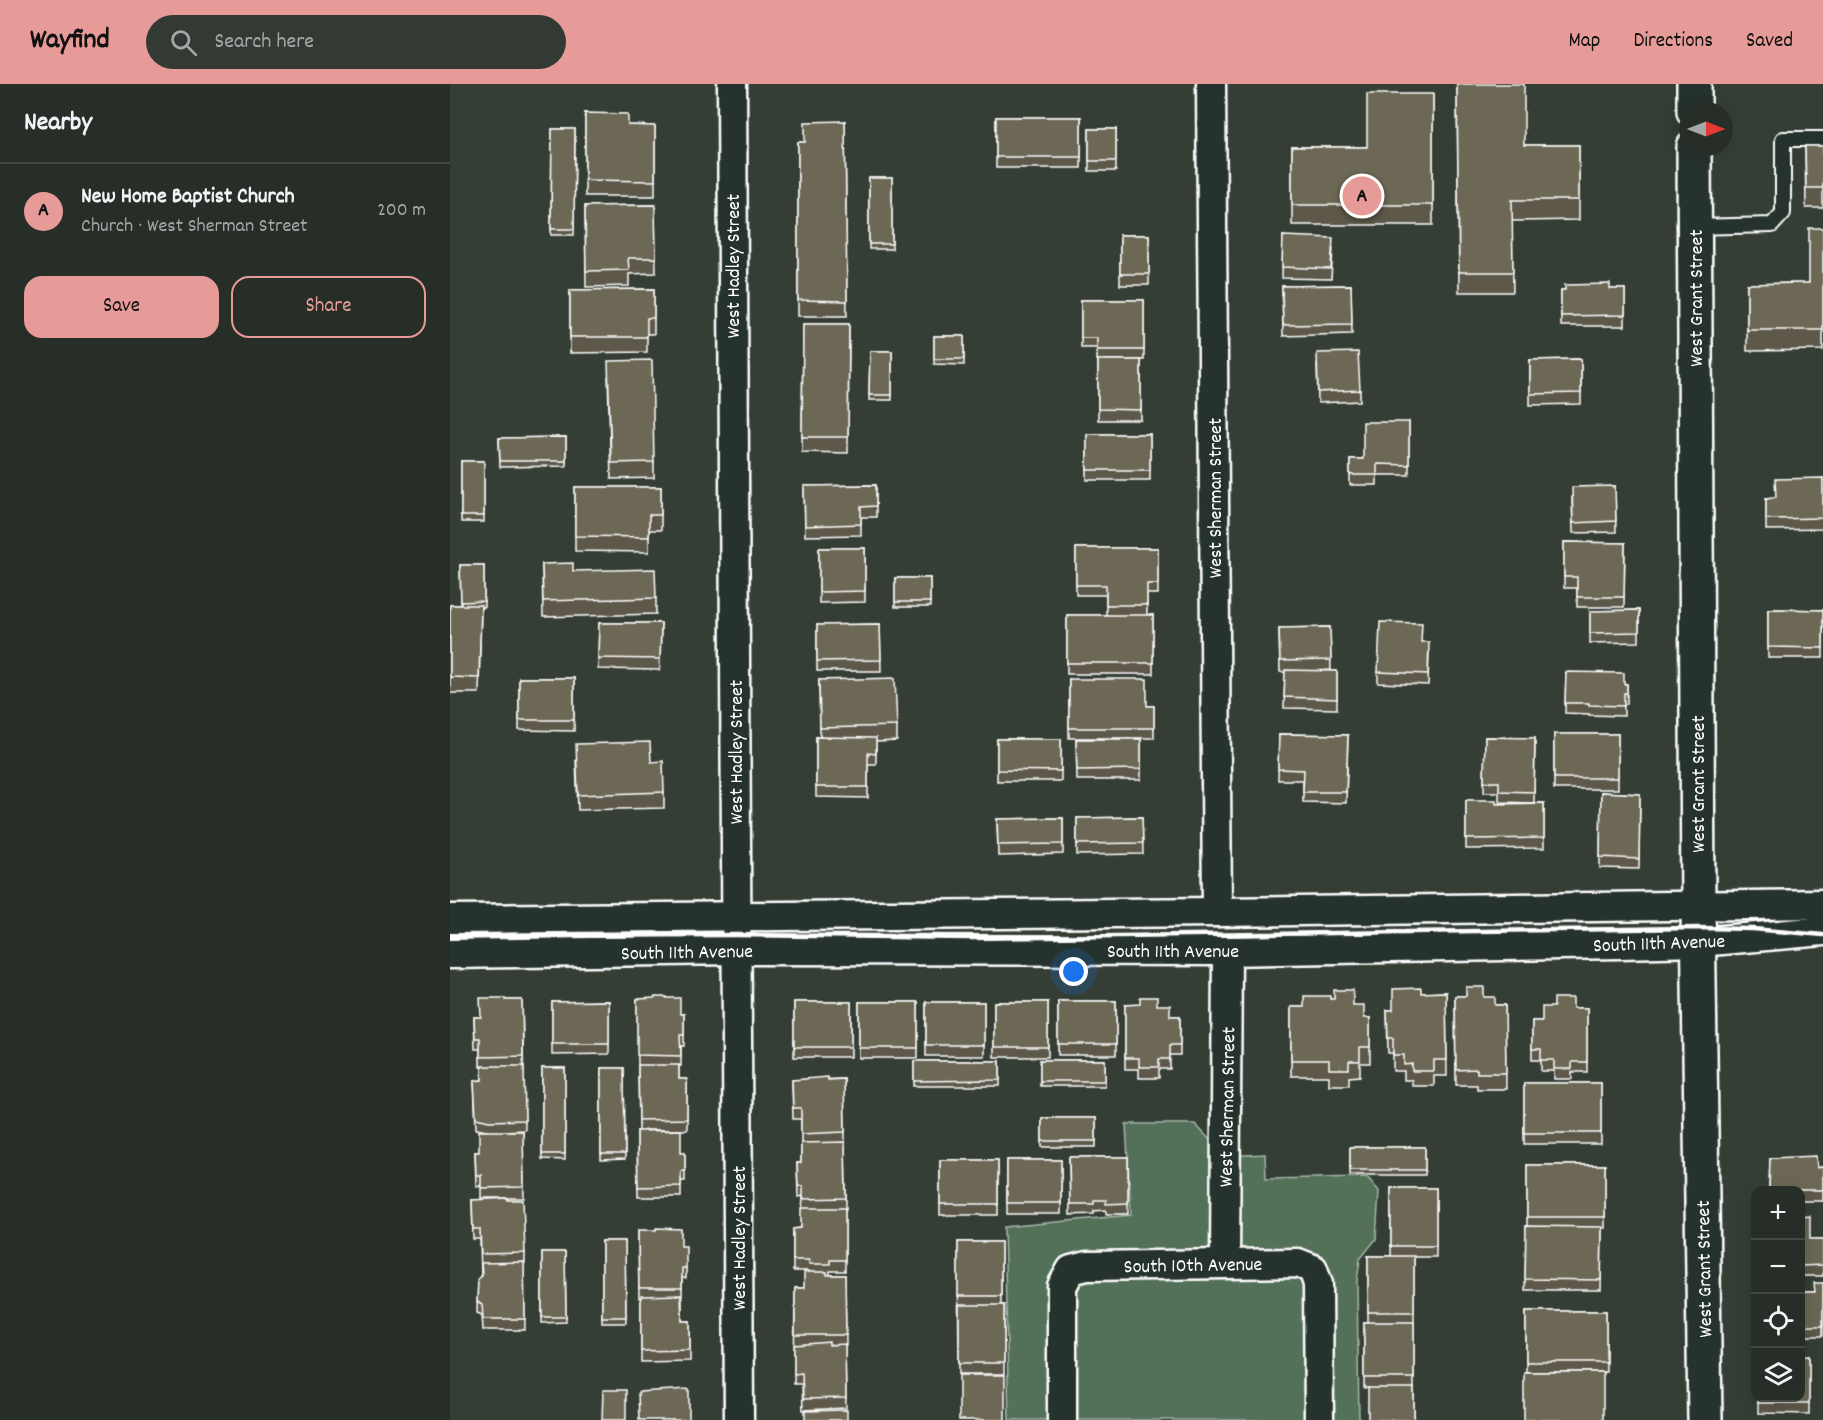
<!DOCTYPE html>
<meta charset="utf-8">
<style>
:root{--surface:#272e28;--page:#333a34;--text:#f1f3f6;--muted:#a4a8a8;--line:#434a45;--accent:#e69b98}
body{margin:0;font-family:Dekko,sans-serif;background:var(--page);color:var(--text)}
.controls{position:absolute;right:18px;bottom:18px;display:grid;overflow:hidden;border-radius:12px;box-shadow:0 6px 24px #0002}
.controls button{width:54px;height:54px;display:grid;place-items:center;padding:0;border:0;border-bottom:2px solid var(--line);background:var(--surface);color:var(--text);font:30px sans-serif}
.compass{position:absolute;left:1229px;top:18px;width:54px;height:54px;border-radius:50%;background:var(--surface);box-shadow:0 6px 24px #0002;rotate:90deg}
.you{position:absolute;left:624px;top:888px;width:21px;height:21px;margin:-15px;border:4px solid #fff;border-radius:50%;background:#1a73e8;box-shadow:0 0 0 9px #1a73e833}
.badge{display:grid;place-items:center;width:39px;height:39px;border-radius:50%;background:var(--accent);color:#111;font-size:20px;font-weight:700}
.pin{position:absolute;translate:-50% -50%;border:3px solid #fff;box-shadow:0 2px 6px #0006}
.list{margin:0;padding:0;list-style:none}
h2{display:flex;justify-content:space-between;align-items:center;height:78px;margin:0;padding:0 24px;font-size:26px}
h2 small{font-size:20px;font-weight:400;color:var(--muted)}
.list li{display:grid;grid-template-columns:39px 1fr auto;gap:18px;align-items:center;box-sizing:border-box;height:96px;padding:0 24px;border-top:2px solid var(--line)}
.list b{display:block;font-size:22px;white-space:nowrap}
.list p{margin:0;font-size:20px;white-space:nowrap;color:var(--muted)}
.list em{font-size:20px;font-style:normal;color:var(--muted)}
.actions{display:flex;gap:12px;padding:18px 24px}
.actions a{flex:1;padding:14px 0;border:2px solid var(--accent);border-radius:18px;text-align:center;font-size:21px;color:var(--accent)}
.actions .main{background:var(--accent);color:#111}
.icon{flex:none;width:33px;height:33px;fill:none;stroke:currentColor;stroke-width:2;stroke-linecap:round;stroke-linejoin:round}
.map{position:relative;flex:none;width:1373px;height:1336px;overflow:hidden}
header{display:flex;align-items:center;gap:36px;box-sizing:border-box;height:84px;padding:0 30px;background:var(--accent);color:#111}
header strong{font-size:28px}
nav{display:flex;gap:33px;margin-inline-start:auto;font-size:21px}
.search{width:420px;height:54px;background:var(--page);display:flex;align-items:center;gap:15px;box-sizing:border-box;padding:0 21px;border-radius:33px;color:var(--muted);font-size:22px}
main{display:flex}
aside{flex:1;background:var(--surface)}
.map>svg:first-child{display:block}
</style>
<header>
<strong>Wayfind</strong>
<div class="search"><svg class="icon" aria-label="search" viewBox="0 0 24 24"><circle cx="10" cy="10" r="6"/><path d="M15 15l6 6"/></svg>Search here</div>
<nav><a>Map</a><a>Directions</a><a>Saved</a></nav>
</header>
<main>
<aside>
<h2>Nearby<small></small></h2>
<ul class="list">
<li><span class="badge">A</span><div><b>New Home Baptist Church</b><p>Church · West Sherman Street</p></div><em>200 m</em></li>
</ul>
<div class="actions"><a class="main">Save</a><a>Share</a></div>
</aside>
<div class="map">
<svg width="1373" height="1336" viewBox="0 0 1373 1336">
<rect width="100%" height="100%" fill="#343e35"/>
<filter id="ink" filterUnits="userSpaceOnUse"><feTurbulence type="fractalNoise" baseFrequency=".0167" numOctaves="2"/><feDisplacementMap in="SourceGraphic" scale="12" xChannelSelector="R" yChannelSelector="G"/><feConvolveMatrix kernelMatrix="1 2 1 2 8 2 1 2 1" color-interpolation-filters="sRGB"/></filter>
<g filter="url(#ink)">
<polygon fill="#527058" stroke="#a8b8ac" stroke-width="1.5" points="676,1040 745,1040 775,1072 815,1070 816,1095 917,1093 929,1107 926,1155 910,1175 907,1198 909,1336 559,1336 554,1143 681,1131"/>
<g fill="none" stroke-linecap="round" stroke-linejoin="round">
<defs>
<polyline id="lane" points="1244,143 1322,141 1333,129 1333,55 1373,55"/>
<g id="street">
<polyline points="282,0 289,1336"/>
<polyline points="761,0 767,828"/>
<polyline points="0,835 767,828 1373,820"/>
<polyline points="0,870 286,866 777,867 1170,860 1249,858 1373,847"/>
<polyline points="775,1179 777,867"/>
<polyline points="612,1336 612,1202 621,1186 637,1182 848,1179 863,1185 868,1200 869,1336"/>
</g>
<g id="secondary">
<polyline points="1244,0 1244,27"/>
<polyline points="1244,63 1248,822 1255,1336"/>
</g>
</defs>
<use href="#lane" stroke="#fff" stroke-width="18"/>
<use href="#street" stroke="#fff" stroke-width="33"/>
<use href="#secondary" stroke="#fff" stroke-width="38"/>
<use href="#lane" stroke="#26332d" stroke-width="14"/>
<use href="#street" stroke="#26332d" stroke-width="28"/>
<use href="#secondary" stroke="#26332d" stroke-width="33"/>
<polyline stroke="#fff" stroke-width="4.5" points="0,852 286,851 520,854 1249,844 1303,845 1373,851"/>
</g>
<g fill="#5d5949" stroke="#fff" stroke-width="1.5">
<polygon points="1007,0 1074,61 1129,61 1129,136 1062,137 1063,208 1009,208"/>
<polygon points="983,10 983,141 842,141 842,63 917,63"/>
<polygon points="135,29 178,41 205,42 205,112 135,112"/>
<rect x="546" y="33" width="85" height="51"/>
<polygon points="395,37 397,232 348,232 348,58 355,58"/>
<polygon points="102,45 125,45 124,151 101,151"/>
<rect x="639" y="45" width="27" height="42"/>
<polygon points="1355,62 1373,62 1373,124 1356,124"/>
<rect x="419" y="94" width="23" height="71"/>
<polygon points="205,121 206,189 179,190 179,202 136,203 135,122"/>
<polygon points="1373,144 1373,266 1297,267 1297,200 1359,199"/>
<rect x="670" y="151" width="29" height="50"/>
<polygon points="833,152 883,164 881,195 832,194"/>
<polygon points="901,201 902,250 833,252 832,202"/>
<polygon points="204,205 204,250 197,250 197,268 120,269 120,206"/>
<polygon points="1175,205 1175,242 1111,242 1111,206"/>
<polygon points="631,216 694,216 694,276 653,276 691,276 691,336 648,336 648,276 647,276 647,264 631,264"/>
<polygon points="353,240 399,240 398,369 352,368"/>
<polygon points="484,252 514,252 514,281 484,280"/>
<polygon points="420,267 442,267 442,316 419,316"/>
<polygon points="1131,275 1131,320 1080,321 1080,276"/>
<polygon points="867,280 910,306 910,317 868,319"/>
<polygon points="158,292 204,378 204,394 161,395"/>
<polygon points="959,338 959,391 927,391 927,401 900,401 900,375 913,375"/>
<rect x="637" y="350" width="63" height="46"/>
<polygon points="116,353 116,382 50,383 49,354"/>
<rect x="11" y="377" width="23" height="61"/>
<polygon points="1373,394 1373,445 1316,446 1316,414 1325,413"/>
<polygon points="426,401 426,433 411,433 411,451 355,452 354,402"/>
<polygon points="1165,402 1166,448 1123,449 1122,414"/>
<polygon points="125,403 211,403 211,446 199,446 199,468 125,467"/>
<polygon points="1114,458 1175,459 1174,523 1127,523 1127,504 1114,504"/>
<polygon points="369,464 415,464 415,518 369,519"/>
<polygon points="626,464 708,464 708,510 697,510 697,531 703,531 703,590 617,590 617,531 656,531 656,511 626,511"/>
<polygon points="92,480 123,487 206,514 206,530 93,533"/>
<polygon points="10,481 34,481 34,523 31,523 29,609 0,609 0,521 11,521"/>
<rect x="445" y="494" width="35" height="29"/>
<polygon points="1318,525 1373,526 1373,574 1318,574"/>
<polygon points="1189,526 1189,558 1140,559 1140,527"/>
<polygon points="149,539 211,539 210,586 148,585"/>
<polygon points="430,540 431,587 367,587 367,541"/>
<polygon points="880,543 881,586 866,587 887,587 887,625 834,624 835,588 830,588 829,544"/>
<polygon points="979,569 978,601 928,599 928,588"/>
<polygon points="1116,588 1177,600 1177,620 1174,620 1174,632 1139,631 1139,630 1115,629"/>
<polygon points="69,594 124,594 124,647 69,646"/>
<polygon points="619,595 697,622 704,622 704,654 619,654"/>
<polygon points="369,596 447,642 447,657 426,658 426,680 418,680 418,714 366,713 366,653 370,654"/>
<polygon points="829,650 898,651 896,719 853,718 853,696 828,696"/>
<rect x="1104" y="650" width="64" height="55"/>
<polygon points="1035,653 1085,654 1084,719 1049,718 1049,708 1034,708"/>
<rect x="547" y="655" width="64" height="42"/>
<polygon points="626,655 691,655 691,696 627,696"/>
<polygon points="126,676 201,678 214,708 214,724 128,726"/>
<polygon points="1151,708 1190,710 1189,785 1150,784"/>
<polygon points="1016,716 1046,720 1094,719 1094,764 1016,765"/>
<polygon points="692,733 693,770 627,771 627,734"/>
<polygon points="613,734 613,770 548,772 547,735"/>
<polygon points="996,908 997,992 984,992 984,1002 962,1002 962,996 954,996 954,987 943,987 943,969 938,969 937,926 943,926 971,909"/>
<polygon points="1005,912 1034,913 1045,921 1055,921 1056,1005 1027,1005 1027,1001 1006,1001"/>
<polygon points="187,915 230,930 234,930 234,962 231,962 231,982 229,982 229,995 237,995 237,1046 196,1046 231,1068 235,1068 235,1097 231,1097 231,1113 188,1113 187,1047 189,1047"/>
<polygon points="880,915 903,921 914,934 920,934 920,979 910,979 910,992 899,993 899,1001 879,1001 879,992 841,992 841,923 854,923"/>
<polygon points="55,916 72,916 75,1046 54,1047 73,1047 74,1114 31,1114 31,1101 26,1102 25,1068 29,1068 38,1047 26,1045 24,997 32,996 32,983 30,983 30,965 25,965 24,933 30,933"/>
<polygon points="159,917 159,970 102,971 102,918"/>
<rect x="608" y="917" width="58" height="54"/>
<rect x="344" y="918" width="57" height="55"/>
<rect x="409" y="918" width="59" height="56"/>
<rect x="476" y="918" width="58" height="54"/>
<rect x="544" y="918" width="54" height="55"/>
<polygon points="675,921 707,921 720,932 730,932 730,971 720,971 720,985 709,985 709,994 689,994 689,985 675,985"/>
<polygon points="1123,924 1137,924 1137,988 1122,988 1122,995 1104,995 1104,987 1091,987 1091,976 1082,976 1082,937 1092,937"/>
<rect x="590" y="976" width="65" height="26"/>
<rect x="464" y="977" width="86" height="25"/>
<polygon points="92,984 115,984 115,1076 92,1075"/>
<polygon points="151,984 174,984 175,1075 151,1076"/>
<polygon points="394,995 396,1114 396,1125 395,1125 395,1187 380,1187 380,1191 395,1191 396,1261 395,1261 396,1324 353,1326 352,1300 344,1300 345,1204 354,1204 359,1187 343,1187 343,1145 351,1144 353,1112 348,1113 347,1079 351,1079 351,1035 343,1035 342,996"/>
<rect x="1074" y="999" width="77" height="61"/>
<rect x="592" y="1034" width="54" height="29"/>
<rect x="900" y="1063" width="75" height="28"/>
<polygon points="619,1073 678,1073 678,1130 656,1130 656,1126 644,1127 644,1130 620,1131"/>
<polygon points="1320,1074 1367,1084 1373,1083 1373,1117 1350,1117 1350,1107 1319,1107"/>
<rect x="490" y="1076" width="58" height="55"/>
<rect x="557" y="1076" width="54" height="54"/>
<polygon points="1077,1081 1155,1081 1155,1144 1152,1144 1151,1206 1075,1206 1076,1142 1077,1142"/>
<polygon points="941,1104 986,1104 986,1173 964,1173 964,1336 918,1304 914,1304 914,1238 918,1238 918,1172 941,1172"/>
<polygon points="22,1116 58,1116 75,1169 75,1179 74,1179 75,1246 33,1246 32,1231 27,1229 28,1195 31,1193 30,1155 23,1155"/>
<polygon points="1350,1133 1360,1155 1373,1155 1373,1192 1350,1192"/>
<polygon points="188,1146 236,1184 236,1194 232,1194 232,1237 240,1237 240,1277 191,1278 191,1214 189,1214"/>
<polygon points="152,1157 175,1157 176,1239 152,1239"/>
<polygon points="508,1158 551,1158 551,1221 554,1221 554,1290 509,1290"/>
<polygon points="92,1168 115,1168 116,1238 92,1239"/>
<polygon points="1373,1199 1373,1252 1350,1252 1350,1208 1364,1208"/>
<rect x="1076" y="1227" width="80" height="61"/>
<polygon points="1359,1272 1359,1330 1308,1329 1308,1314"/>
</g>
<g fill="#6c6855" stroke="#fff" stroke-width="1.5">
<polygon points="1007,0 1074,0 1074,61 1129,61 1129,116 1062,116 1063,188 1009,188"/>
<polygon points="917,10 983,10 983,121 842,121 842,63 917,63"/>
<polygon points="135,29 178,30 178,41 205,42 205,97 135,96"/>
<rect x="546" y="33" width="85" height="40"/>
<polygon points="395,37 397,217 348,216 348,58 355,58 355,38"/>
<polygon points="102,45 125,45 124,145 101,145"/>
<rect x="639" y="45" width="27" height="32"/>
<polygon points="1355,62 1373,62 1373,104 1356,104"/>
<rect x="419" y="94" width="23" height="66"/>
<polygon points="205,121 206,174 178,174 179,186 136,187 135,122"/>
<polygon points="1359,144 1373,144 1373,246 1297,246 1297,200 1359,199"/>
<rect x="670" y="151" width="29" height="39"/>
<polygon points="833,152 883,154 881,185 832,183"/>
<polygon points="1160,200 1160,205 1175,205 1175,231 1111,232 1111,206 1115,206 1115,201"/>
<polygon points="901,201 902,240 833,241 832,202"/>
<polygon points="204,205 204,234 197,234 197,253 120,253 120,206"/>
<polygon points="631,216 694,216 694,266 647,266 647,254 631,254"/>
<polygon points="353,240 399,240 398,353 352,353"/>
<rect x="484" y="252" width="30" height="23"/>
<polygon points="420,267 442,267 442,311 419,311"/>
<polygon points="908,268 910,306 868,308 867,269"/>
<polygon points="1131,275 1131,309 1080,310 1080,276"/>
<polygon points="202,276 204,378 161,379 158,277"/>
<polygon points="648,276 691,276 691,326 648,325"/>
<polygon points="913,338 959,338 959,381 927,380 927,391 900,391 900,375 913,375"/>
<rect x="637" y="350" width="63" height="36"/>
<polygon points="116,353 116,377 50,377 49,354"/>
<rect x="11" y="377" width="23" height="55"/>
<polygon points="1373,394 1373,434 1316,435 1316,414 1326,413 1325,395"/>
<polygon points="426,401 426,422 411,423 411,440 355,442 354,402"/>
<polygon points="1165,402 1166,437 1123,439 1122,403"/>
<polygon points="125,403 211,403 211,431 199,431 199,453 125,452"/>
<polygon points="1114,458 1175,459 1174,513 1127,513 1127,493 1114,493"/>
<polygon points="369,464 415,464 415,507 369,508"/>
<polygon points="626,464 708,464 708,500 697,500 697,521 656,521 656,501 626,501"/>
<polygon points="123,479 123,487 205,485 206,514 93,517 92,480"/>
<polygon points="10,481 34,481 34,517 11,518"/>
<rect x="445" y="494" width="35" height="24"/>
<polygon points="0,521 31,521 29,594 0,593"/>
<polygon points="1318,525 1373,526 1373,564 1318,563"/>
<polygon points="1189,526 1189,548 1140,549 1140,527"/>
<rect x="617" y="531" width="86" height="48"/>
<polygon points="930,538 972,539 971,558 979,558 978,590 928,588"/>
<polygon points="149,539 211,539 210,575 148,574"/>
<polygon points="430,540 431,576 367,577 367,541"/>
<polygon points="880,543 881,576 830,577 829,544"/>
<polygon points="835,586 887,587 887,615 834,613"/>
<polygon points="1116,588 1174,589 1174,600 1177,600 1177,609 1174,609 1174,622 1139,621 1139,619 1115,619"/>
<rect x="69" y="594" width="55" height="42"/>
<polygon points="445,594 447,642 370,644 369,596"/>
<polygon points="619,595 697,595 697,622 704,622 704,644 619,644"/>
<polygon points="829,650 898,651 896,708 853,708 854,686 828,685"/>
<rect x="1104" y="650" width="64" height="44"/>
<polygon points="366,653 426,654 426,670 418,669 418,703 366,703"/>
<polygon points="1035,653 1085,654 1084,708 1049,707 1049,698 1034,698"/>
<polygon points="547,655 611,655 611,687 547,686"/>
<polygon points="626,655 691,655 691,685 627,686"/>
<polygon points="200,658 201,678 213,677 214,708 128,711 126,660"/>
<polygon points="1151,708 1190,710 1189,775 1150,773"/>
<polygon points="1016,716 1046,716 1046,720 1094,719 1094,754 1016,755"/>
<polygon points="692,733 693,759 627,760 627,734"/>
<polygon points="613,734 613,760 548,761 547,735"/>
<polygon points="1016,903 1034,903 1034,913 1045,913 1045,921 1055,921 1056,989 1027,989 1027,985 1006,986 1005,912 1016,912"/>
<polygon points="971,904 971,909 996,908 997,976 984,976 984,987 962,987 962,980 954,981 954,971 943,971 943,954 938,954 937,926 943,926 943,905"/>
<polygon points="884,906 903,906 903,921 914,921 914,934 920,934 920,963 910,963 910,977 899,977 899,985 879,985 879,976 841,976 841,923 854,923 854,912 880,912 880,915 884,915"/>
<polygon points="205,913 217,913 217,914 230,914 230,930 234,930 234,951 230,951 231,972 187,971 187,915 205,914"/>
<polygon points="690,913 707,913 707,921 720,921 720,932 730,932 730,961 720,961 720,975 709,975 709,983 689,983 689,974 675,974 675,921 690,920"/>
<polygon points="30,914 55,914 55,916 72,916 73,972 30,973 30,954 25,954 24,933 31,933"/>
<polygon points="1104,914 1123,914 1123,924 1137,924 1137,978 1122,978 1122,985 1104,985 1104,976 1091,976 1091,965 1082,965 1082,937 1092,937 1092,923 1104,923"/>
<polygon points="159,917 159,960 102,960 102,918"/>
<rect x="608" y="917" width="58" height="43"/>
<rect x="344" y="918" width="57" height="45"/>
<rect x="409" y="918" width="59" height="46"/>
<rect x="476" y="918" width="58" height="43"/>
<rect x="544" y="918" width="54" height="45"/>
<rect x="590" y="976" width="65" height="21"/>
<polygon points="464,977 550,977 550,996 464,997"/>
<polygon points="188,981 229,981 229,995 237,995 237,1035 189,1036"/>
<polygon points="32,982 74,982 75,1036 39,1037 26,1034 24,997 32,996"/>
<rect x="92" y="984" width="23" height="86"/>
<polygon points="151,984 174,984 175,1070 151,1070"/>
<polygon points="378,993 378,996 394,995 395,1048 351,1050 351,1024 343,1024 342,996"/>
<rect x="1074" y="999" width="77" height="50"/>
<rect x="592" y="1034" width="54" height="23"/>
<polygon points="231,1046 231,1068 235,1068 235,1087 231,1087 231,1102 188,1103 187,1047"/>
<polygon points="29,1047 73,1047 74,1103 31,1104 31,1091 26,1091 25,1068 29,1068"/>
<polygon points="395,1058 396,1114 353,1115 353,1102 348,1102 347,1079 351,1079 351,1059"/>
<rect x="900" y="1063" width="75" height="23"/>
<polygon points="1366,1072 1367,1084 1373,1083 1373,1106 1319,1106 1320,1074"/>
<polygon points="619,1073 678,1073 678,1119 656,1120 656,1116 644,1116 644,1120 620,1120"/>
<rect x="490" y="1076" width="58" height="44"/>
<rect x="557" y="1076" width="54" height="43"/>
<rect x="1077" y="1081" width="78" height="52"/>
<rect x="941" y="1104" width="45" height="58"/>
<polygon points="58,1114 58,1116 73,1116 75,1169 31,1170 30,1145 23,1145 22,1116"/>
<polygon points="351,1124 395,1124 395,1176 380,1176 380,1180 359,1180 359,1176 343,1176 343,1145 351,1144"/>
<polygon points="1360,1132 1360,1155 1373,1155 1373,1181 1350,1182 1350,1133"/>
<polygon points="1076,1142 1152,1143 1151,1196 1075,1195"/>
<polygon points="206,1144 231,1145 231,1162 236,1162 236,1184 232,1184 232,1204 189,1204 188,1146 206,1146"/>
<polygon points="152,1157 175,1157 176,1233 152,1233"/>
<rect x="508" y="1158" width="43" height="54"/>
<polygon points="92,1168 115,1168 116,1233 92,1233"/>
<rect x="918" y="1172" width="46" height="56"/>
<polygon points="74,1178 75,1235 33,1235 32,1220 27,1218 28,1195 32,1192 31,1179"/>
<polygon points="354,1188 377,1188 377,1191 395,1191 396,1251 345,1251 345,1204 354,1204"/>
<polygon points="1364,1199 1373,1199 1373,1242 1350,1242 1350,1208 1365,1208"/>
<polygon points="231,1211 232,1237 240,1237 240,1266 191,1267 191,1212"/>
<rect x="509" y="1221" width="45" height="58"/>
<rect x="1076" y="1227" width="80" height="51"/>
<rect x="914" y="1238" width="50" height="56"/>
<polygon points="379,1258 379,1261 395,1260 396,1314 353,1315 352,1289 344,1290 344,1261"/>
<polygon points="1350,1272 1359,1272 1359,1319 1308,1319 1308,1314 1350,1314"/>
<rect x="1074" y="1288" width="79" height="48"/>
<rect x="509" y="1291" width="46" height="45"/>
<rect x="918" y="1304" width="46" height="32"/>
<polygon points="239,1305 239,1336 189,1336 188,1308"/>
<polygon points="153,1306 176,1306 176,1336 152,1336"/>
<polygon points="397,1326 397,1336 355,1336 355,1327"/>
</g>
</g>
<g text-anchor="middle" stroke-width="4.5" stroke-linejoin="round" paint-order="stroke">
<g font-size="20" fill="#fff" stroke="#26332d">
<text transform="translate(282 182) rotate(-90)" y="7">West Hadley Street</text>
<text transform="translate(1245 214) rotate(-90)" y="7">West Grant Street</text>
<text transform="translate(764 414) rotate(-90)" y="7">West Sherman Street</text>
<text transform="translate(285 668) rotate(-90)" y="7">West Hadley Street</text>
<text transform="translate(1247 700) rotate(-90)" y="7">West Grant Street</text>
<text transform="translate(1209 858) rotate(-2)" y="7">South 11th Avenue</text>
<text x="723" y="873">South 11th Avenue</text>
<text transform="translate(237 867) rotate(-1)" y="7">South 11th Avenue</text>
<text transform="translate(776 1023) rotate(-89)" y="7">West Sherman Street</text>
<text transform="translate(288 1154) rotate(-90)" y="7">West Hadley Street</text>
<text transform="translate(743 1180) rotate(-1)" y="7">South 10th Avenue</text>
<text transform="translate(1253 1185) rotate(-91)" y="7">West Grant Street</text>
</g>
</g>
</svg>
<div class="controls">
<button>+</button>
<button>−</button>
<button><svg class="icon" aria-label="locate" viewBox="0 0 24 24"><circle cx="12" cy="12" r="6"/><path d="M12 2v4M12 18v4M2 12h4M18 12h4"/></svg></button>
<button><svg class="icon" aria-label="layers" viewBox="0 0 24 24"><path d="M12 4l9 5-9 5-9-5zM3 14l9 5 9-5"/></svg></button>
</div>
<svg class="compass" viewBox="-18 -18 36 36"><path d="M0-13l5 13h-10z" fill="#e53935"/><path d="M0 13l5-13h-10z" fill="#a4a8a8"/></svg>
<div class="you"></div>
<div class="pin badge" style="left:912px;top:112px">A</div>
</div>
</main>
